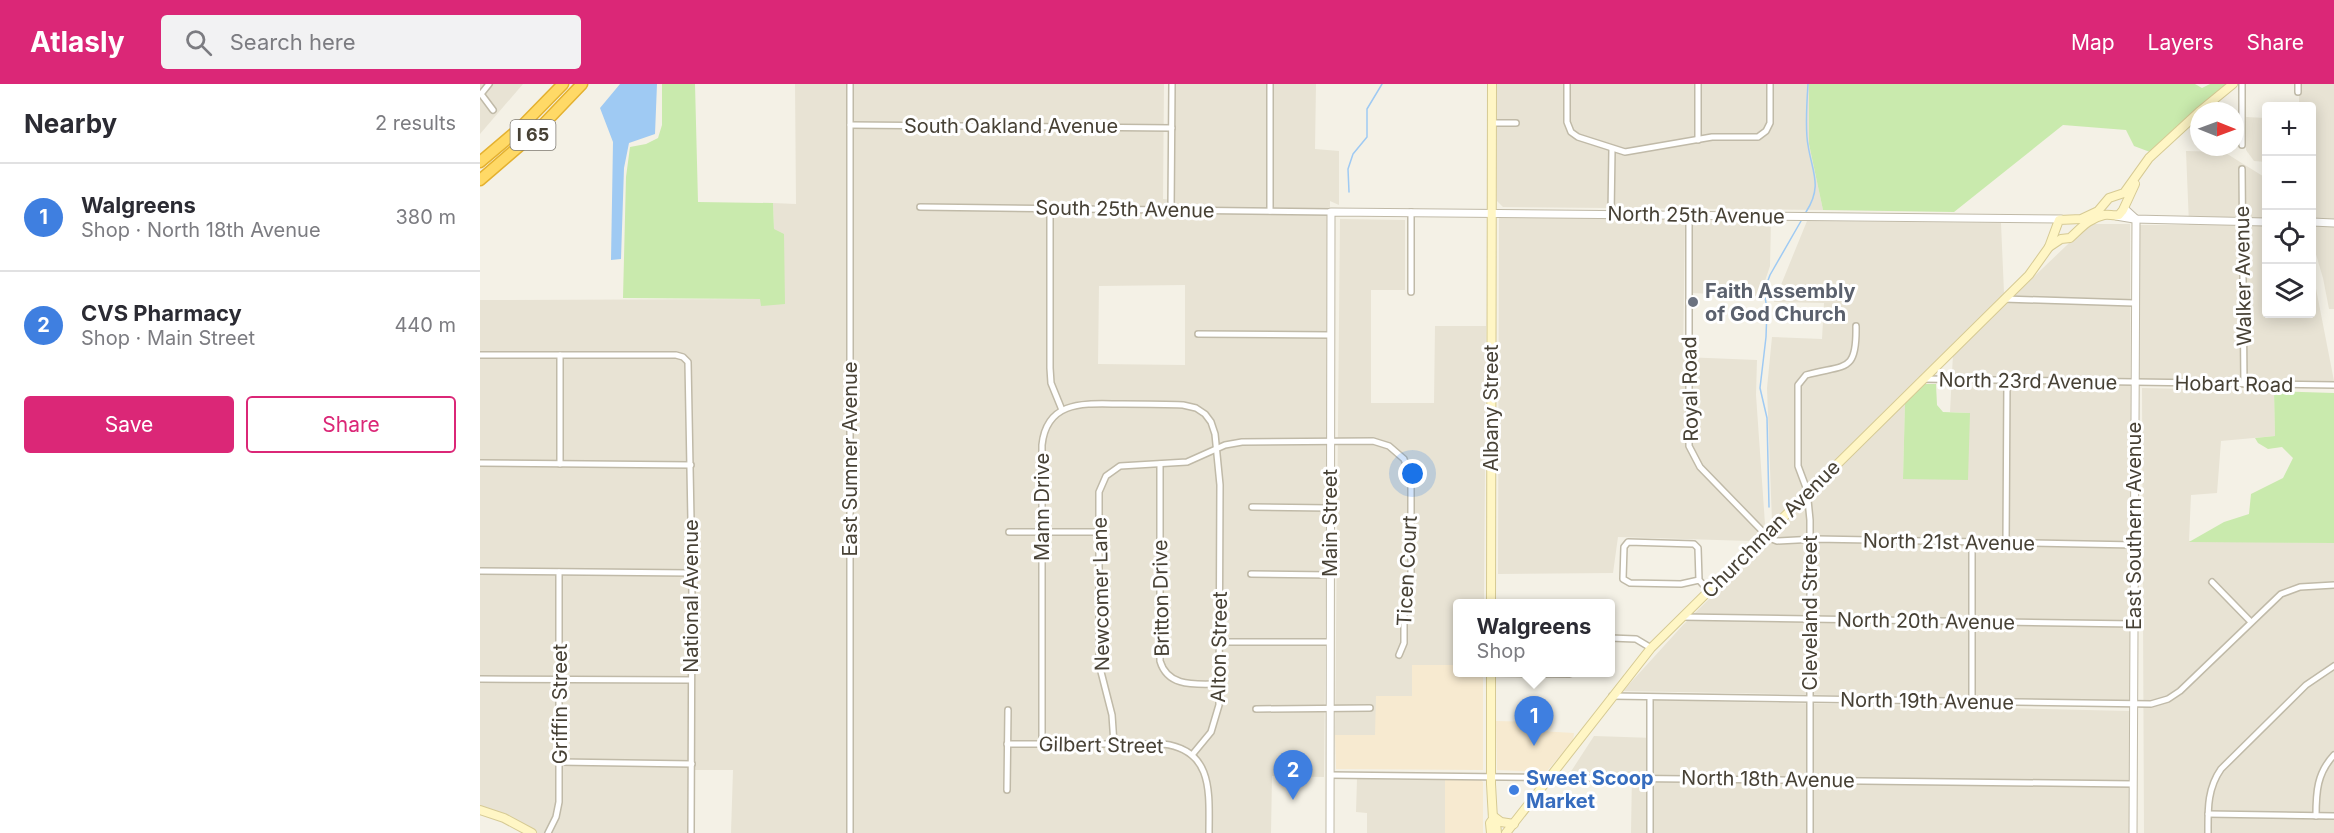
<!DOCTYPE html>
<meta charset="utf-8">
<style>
:root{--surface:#fff;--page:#f2f2f3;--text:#2b2b33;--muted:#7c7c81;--line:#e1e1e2;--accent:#db2777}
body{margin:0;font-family:Inter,sans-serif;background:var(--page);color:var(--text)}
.controls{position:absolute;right:18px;top:18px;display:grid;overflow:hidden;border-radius:6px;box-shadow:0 3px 15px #0003}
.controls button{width:54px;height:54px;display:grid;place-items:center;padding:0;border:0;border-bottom:2px solid var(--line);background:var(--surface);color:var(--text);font:30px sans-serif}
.compass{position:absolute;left:1710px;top:18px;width:54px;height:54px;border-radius:50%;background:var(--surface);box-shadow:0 3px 15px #0003;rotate:91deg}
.you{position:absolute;left:933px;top:390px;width:21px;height:21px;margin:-15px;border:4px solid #fff;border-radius:50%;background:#1a73e8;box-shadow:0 0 0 9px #1a73e833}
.badge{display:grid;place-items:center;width:39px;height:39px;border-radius:50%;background:var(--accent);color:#fff;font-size:20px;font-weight:700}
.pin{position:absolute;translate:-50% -50px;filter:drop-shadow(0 2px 3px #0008)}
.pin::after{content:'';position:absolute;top:32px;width:21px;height:18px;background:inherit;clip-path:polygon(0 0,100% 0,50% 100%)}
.popup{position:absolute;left:973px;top:515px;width:162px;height:78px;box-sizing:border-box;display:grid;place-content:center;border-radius:6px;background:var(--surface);filter:drop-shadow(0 2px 4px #0005);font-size:20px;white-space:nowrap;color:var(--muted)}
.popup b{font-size:22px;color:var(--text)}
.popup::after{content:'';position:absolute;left:50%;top:100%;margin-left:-12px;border:12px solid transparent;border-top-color:var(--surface)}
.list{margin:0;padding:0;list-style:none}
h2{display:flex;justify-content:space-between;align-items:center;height:78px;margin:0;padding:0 24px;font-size:26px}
h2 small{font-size:20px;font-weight:400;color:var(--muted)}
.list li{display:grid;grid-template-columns:39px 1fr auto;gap:18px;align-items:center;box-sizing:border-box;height:108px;padding:0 24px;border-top:2px solid var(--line)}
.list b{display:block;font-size:22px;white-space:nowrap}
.list p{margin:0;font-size:20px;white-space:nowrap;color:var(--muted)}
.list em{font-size:20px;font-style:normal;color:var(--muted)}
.actions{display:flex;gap:12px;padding:18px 24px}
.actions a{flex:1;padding:14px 0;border:2px solid var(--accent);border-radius:6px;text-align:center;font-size:21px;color:var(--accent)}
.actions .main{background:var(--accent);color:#fff}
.icon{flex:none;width:33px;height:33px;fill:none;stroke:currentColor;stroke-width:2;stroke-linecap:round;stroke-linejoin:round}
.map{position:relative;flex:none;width:1854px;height:749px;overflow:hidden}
header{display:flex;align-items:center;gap:36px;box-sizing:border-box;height:84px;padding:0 30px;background:var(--accent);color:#fff}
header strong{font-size:28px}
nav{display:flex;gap:33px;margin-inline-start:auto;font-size:21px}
.search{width:420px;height:54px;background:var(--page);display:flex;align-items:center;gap:15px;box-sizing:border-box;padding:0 21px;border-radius:6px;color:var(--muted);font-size:22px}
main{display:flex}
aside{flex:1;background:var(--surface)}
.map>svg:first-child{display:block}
</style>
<header>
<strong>Atlasly</strong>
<div class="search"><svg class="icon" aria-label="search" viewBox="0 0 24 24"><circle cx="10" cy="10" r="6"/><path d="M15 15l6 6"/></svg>Search here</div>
<nav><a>Map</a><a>Layers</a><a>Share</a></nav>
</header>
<main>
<aside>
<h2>Nearby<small>2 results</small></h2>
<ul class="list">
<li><span class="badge" style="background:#3f7fe0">1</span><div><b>Walgreens</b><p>Shop · North 18th Avenue</p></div><em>380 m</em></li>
<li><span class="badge" style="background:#3f7fe0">2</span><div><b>CVS Pharmacy</b><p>Shop · Main Street</p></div><em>440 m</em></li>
</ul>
<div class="actions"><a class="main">Save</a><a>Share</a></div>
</aside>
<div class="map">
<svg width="1854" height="749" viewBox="0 0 1854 749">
<rect width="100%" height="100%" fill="#f4f1e6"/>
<g fill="#e8e3d4" fill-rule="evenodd">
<polygon points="0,0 43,0 0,50"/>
<path d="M315 0H684L683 115 695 116V0H836L835 65 859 67V121L850 117 844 693 792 692 791 749H251L253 686H207V749H57L12 726 0 722V216L281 215V222L294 146 293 119 316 120ZM705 201V281L618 280 619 202Z"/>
<polygon points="1016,0 1329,0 1329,60 1343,126 1023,123 1017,117"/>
<polygon points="1819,0 1854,0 1854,225 1849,225 1843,194 1832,157 1832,22 1819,22"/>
<polygon points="1766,33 1786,34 1786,78 1774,77 1766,66"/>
<polygon points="1706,67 1744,68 1786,94 1786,230 1832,230 1832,184 1854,297 1659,295 1660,141 1709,141"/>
<polygon points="1019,132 1205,135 1203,273 1277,276 1276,311 1285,440 1270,457 1138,453 1133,489 1018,490"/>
<polygon points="860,135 925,136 925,206 891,206 891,319 954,319 955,242 1006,242 1004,519 978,520 977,581 932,581 932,613 895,652 855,651"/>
<polygon points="1212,136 1291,138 1290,182 1280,212 1211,209"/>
<polygon points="1327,137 1521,139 1524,209 1292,438 1287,304 1292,253 1342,255 1344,219 1294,218"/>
<polygon points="1609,140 1650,140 1652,614 1649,617 1143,607 1203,541 1425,319 1423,395 1490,329 1470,328 1473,270"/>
<polygon points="1662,304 1794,307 1795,352 1741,357 1737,409 1711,411 1709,457 1854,459 1854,749 1664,749"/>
<polygon points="1174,616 1650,627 1649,749 1151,749 1152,689 1090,689 1114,652 1174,654"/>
<polygon points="877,695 965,696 965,749 887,749 887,729 876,728"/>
</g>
<g fill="#f7ead0">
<polygon points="932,581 977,581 978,588 1003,589 1003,686 856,685 855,651 895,651 896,612 932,612"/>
<polygon points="1016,637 1059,638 1060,647 1094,649 1093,657 1066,688 1017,686"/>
<polygon points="965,696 1001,696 1003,698 1003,749 965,749"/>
</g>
<g fill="#c9eaad">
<polygon points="182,0 215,0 218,118 293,119 294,145 304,150 305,220 281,222 280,215 143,214 146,93 150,63 166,60 178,54 182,41"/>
<polygon points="1329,0 1715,0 1722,4 1730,0 1749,0 1670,68 1654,62 1646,46 1583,41 1474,128 1343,126 1329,60"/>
<polygon points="1440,300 1456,300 1457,321 1463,328 1490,329 1488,396 1423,395 1425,319"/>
<polygon points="1794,307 1854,309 1854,459 1709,458 1744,438 1769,430 1771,410 1803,394 1813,374 1802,363 1788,365 1778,359 1775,354 1795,352"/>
</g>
<polygon fill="#9fcaf3" points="140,0 177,0 175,50 149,59 144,84 141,175 131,176 133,58 120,24"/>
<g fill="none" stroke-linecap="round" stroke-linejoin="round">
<g stroke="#9fcaf3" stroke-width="1.5">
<polyline points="869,108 868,85 873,70 887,53 887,25 902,0"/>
<path d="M1326 128C1343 102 1332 88 1328 61 1325 46 1327 15 1328 0"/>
<polyline points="1289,423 1287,334 1280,304 1286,253 1287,225 1284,207 1290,191 1321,137"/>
</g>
<defs>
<g id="minor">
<polyline points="9,0 1,10 13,26"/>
<polyline points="790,0 790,127"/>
<polyline points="1087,0 1087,38 1091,48 1098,53 1145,68 1232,53 1278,53 1286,47 1290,39 1290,0"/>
<polyline points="1218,0 1218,56"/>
<polyline points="1762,0 1762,61"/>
<polyline points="1818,0 1818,8"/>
<polyline points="1012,39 1036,39"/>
<polyline points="370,41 692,44"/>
<polyline points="1762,85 1764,300"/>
<polyline points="440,123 851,128"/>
<polyline points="570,124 570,284 571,299 582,326"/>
<polyline points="691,125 692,0"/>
<polyline points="1131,130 1132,65"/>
<polyline points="1209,131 1209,362 1220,383 1289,454 1297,457 1336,455 1655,461"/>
<polyline points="931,208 931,128"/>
<polyline points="1524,215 1654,219"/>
<polyline points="718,250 850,251"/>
<polyline points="0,271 196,271 203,273 208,278 212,489 211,749"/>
<polyline points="80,271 80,380"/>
<polyline points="1443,295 1854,301"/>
<polyline points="0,379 211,381"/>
<path d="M680 380V577C688 604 716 600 739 600"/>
<polyline points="772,423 850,424"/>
<polyline points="529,448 619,448"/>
<polyline points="1526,460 1527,296"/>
<polyline points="0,487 212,489"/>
<polyline points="771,490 850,491"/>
<polyline points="1219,496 1201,500 1150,499 1143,495 1144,463 1148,458 1214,460 1218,464 1219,496 1229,507"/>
<polyline points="1732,498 1771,538"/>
<polyline points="1202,533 1654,540"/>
<polyline points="1130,554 1156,555 1171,564"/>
<polyline points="739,558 850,558"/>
<polyline points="1011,589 1089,590 1095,588"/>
<polyline points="0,595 211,596"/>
<polyline points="1132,612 1671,620 1688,615 1700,607 1801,510 1820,503 1854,501"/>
<polyline points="1170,613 1170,749"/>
<polyline points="1492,618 1492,459"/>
<polyline points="776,625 890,624"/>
<path d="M527 660H683C734 666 729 710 729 749"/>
<path d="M562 660V361C567 314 608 320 643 320 663 320 683 320 703 321L716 324 725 330 731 338 735 350 740 401 739 621 731 648 712 671"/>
<polyline points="634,660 632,631 619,580 619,408 626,392 640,382 707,378 745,361 762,358 893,357 909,362 924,375 931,395 931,498 924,528 924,559 919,571"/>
<polyline points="79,678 212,680"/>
<polyline points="850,691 1653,700"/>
<polyline points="527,706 528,626"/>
<polyline points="1728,730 1854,732"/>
<path d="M1836 732C1836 708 1837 689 1854 671"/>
<polyline points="68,749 76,733 79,718 79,488"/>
<polyline points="370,749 370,0"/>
<path d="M1330 749V436L1327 406 1318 382V301L1326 291C1365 280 1377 290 1376 242"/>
<path d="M1728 749C1728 726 1727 705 1741 685L1826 601 1854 582"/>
</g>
<g id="tertiary">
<polyline points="1644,124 1656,135"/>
<polyline points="1636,132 1654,135 1786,138"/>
<polyline points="1832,138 1854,139"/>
<polyline points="850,749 851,128 1581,135"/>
<polyline points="1653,749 1656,135"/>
</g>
<g id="secondary">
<polyline points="1720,27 1753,0"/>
<path d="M1569 163 1581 155 1590 154C1600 145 1609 134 1624 131 1629 130 1633 132 1639 131L1643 126 1655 100"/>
<polyline points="1011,520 1012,0"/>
<polyline points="1011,588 1011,700 1013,735 1010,739 1011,749"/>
<polyline points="0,726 24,734 52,749"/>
<polyline points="1013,732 1021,738 1034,740"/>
<polyline points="1013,735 1016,739 1017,749"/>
<polyline points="1026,749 1171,564 1549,191 1569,163 1579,136 1601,135 1618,127 1629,114 1644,109 1669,74 1719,28"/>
</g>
<g id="motorway">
<polyline points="0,78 39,45 83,0"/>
<polyline points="0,96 58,46 102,0"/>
</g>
</defs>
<use href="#minor" stroke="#c0baa8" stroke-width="8"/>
<use href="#tertiary" stroke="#c0baa8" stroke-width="9"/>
<use href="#secondary" stroke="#d6ca94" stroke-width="10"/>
<use href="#motorway" stroke="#e4b130" stroke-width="13"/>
<use href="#minor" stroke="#fff" stroke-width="5"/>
<use href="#tertiary" stroke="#fff" stroke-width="7"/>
<use href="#secondary" stroke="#fff6c5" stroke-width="8"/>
<use href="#motorway" stroke="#ffd966" stroke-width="10"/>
</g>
<circle fill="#6b7280" stroke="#fff" stroke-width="2" cx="1213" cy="218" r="6"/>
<circle fill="#3f7fe0" stroke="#fff" stroke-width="2" cx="1034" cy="706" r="6"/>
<g text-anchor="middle" stroke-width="6" stroke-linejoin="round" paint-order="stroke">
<rect fill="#fff" stroke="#7e7a72" stroke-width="1.5" x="30.5" y="36" width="45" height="30" rx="4.5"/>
<g font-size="18" font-weight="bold" fill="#474135">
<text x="53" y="57">I 65</text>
</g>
<g font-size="20" fill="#474135" stroke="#fff">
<text x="531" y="49">South Oakland Avenue</text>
<text transform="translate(645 125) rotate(1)" y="7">South 25th Avenue</text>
<text transform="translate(1216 131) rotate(1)" y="7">North 25th Avenue</text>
<text transform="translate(1763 192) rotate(-91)" y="7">Walker Avenue</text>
<text transform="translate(1548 297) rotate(1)" y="7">North 23rd Avenue</text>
<text transform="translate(1754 300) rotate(1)" y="7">Hobart Road</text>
<text transform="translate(1210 305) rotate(-91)" y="7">Royal Road</text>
<text transform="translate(1011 324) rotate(-90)" y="7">Albany Street</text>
<text transform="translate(370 375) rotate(-90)" y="7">East Sumner Avenue</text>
<text transform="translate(562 423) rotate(-90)" y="7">Mann Drive</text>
<text transform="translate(850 439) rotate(-90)" y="7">Main Street</text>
<text transform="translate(1654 442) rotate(-90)" y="7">East Southern Avenue</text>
<text transform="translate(1291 445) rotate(-45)" y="7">Churchman Avenue</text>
<text transform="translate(1469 458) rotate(1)" y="7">North 21st Avenue</text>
<text transform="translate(927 487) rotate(-87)" y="7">Ticen Court</text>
<text transform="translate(621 510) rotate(-91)" y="7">Newcomer Lane</text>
<text transform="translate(211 512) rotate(-90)" y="7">National Avenue</text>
<text transform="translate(681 514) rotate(-91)" y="7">Britton Drive</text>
<text transform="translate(1330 529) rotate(-90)" y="7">Cleveland Street</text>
<text transform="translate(1446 537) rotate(1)" y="7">North 20th Avenue</text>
<text transform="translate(739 563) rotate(-89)" y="7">Alton Street</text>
<text transform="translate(1447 617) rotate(1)" y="7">North 19th Avenue</text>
<text transform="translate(80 620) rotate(-90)" y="7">Griffin Street</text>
<text transform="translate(621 661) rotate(1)" y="7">Gilbert Street</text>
<text transform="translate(1288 695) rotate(1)" y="7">North 18th Avenue</text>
</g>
<g font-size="20" font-weight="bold" fill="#5b616d" stroke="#fff" text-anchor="start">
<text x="1225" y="214">Faith Assembly<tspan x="1225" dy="23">of God Church</tspan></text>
</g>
<g font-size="20" font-weight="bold" fill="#366cbe" stroke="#fff" text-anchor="start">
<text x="1046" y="701">Sweet Scoop<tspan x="1046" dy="23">Market</tspan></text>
</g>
</g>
</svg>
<div class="controls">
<button>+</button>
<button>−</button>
<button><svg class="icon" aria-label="locate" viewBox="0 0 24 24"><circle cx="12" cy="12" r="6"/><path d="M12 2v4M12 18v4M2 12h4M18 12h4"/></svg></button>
<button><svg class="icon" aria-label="layers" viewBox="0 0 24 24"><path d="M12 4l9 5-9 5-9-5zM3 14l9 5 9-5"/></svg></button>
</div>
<svg class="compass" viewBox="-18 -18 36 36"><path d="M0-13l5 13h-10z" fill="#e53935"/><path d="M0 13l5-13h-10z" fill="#7c7c81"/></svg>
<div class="you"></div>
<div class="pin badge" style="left:1054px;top:662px;background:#3f7fe0">1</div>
<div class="popup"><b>Walgreens</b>Shop</div>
<div class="pin badge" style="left:813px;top:716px;background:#3f7fe0">2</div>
</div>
</main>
